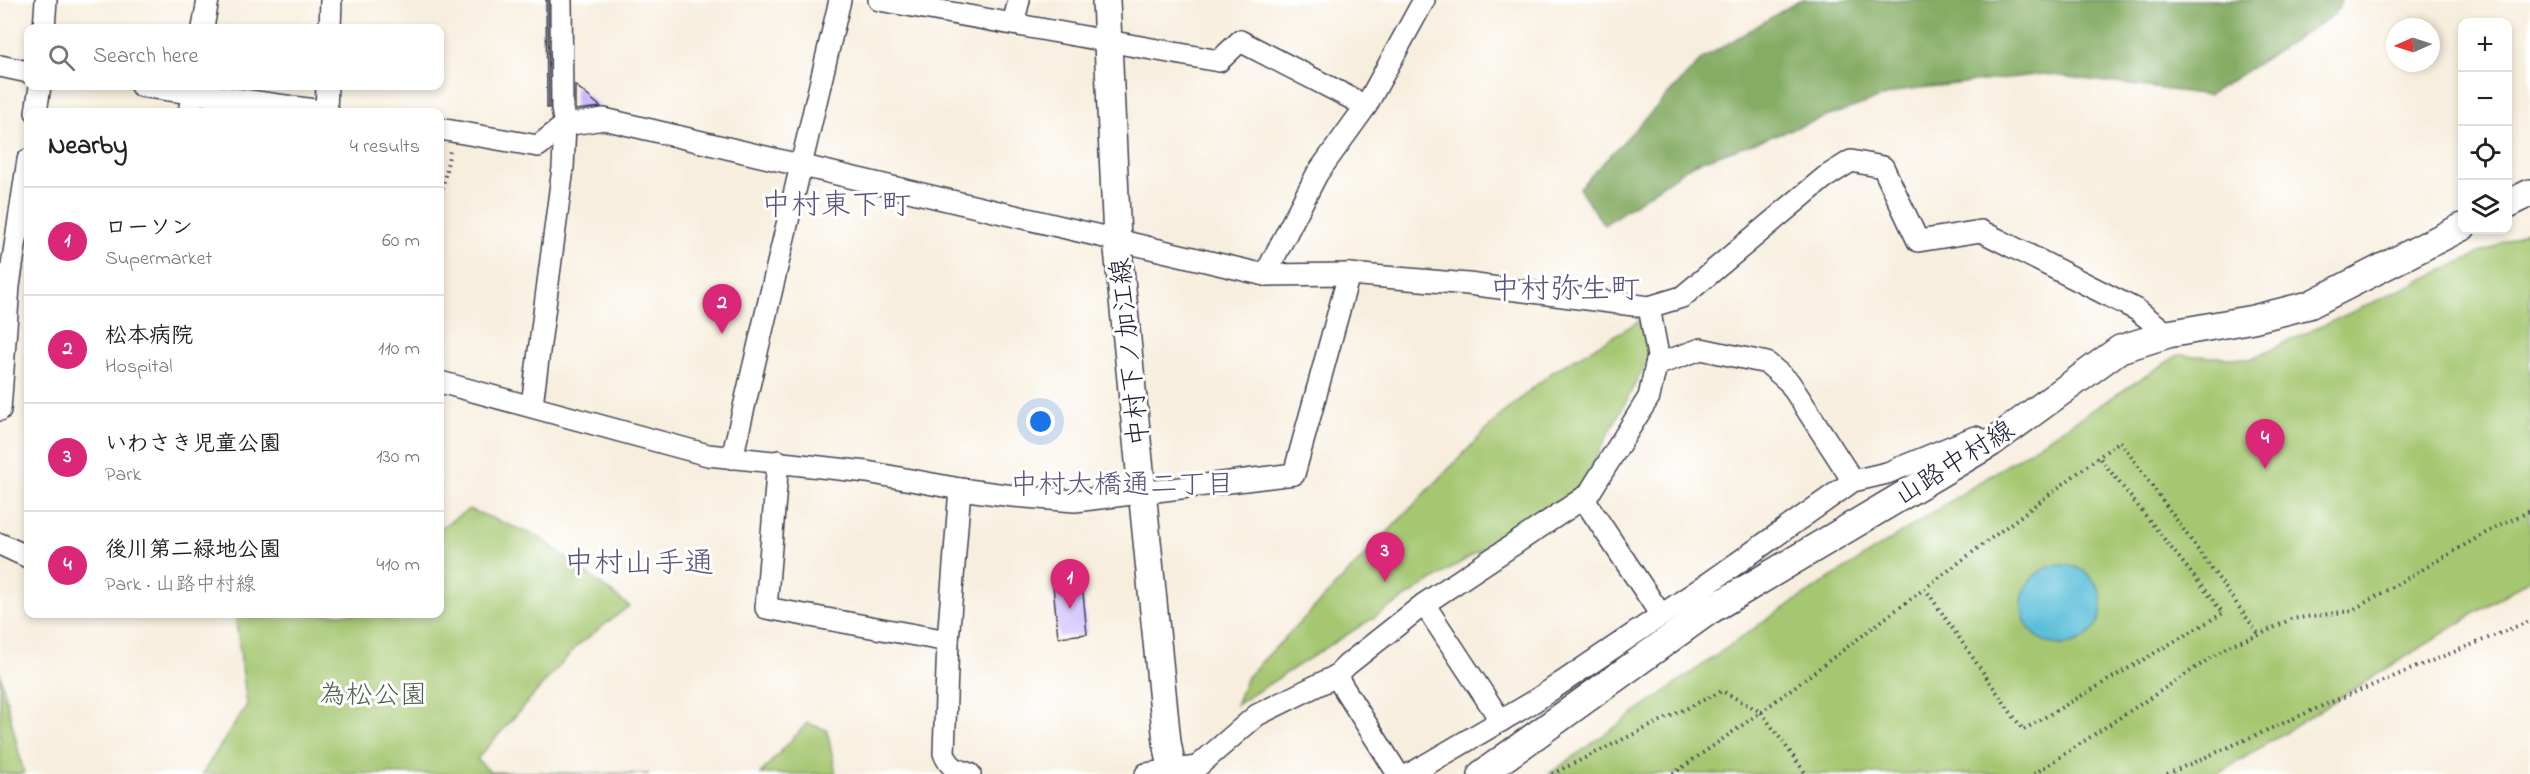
<!DOCTYPE html>
<meta charset="utf-8">
<style>
:root{--surface:#fff;--page:#f2f2f2;--text:#222;--muted:#767676;--line:#e0e0e0;--accent:#db2777}
body{margin:0;font-family:"Indie Flower","Klee One",sans-serif;background:var(--page);color:var(--text)}
.controls{position:absolute;right:18px;top:18px;display:grid;overflow:hidden;border-radius:12px;box-shadow:0 3px 9px #0003}
.controls button{width:54px;height:54px;display:grid;place-items:center;padding:0;border:0;border-bottom:2px solid var(--line);background:var(--surface);color:var(--text);font:30px sans-serif}
.compass{position:absolute;left:2386px;top:18px;width:54px;height:54px;border-radius:50%;background:var(--surface);box-shadow:0 3px 9px #0003;rotate:267deg}
.you{position:absolute;left:1041px;top:422px;width:21px;height:21px;margin:-15px;border:4px solid #fff;border-radius:50%;background:#1a73e8;box-shadow:0 0 0 9px #1a73e833}
.badge{display:grid;place-items:center;width:39px;height:39px;border-radius:50%;background:var(--accent);color:#fff;font-size:20px;font-weight:700}
.pin{position:absolute;translate:-50% -50px;filter:drop-shadow(0 2px 3px #0008)}
.pin::after{content:'';position:absolute;top:32px;width:21px;height:18px;background:inherit;clip-path:polygon(0 0,100% 0,50% 100%)}
.list{margin:0;padding:0;list-style:none}
h2{display:flex;justify-content:space-between;align-items:center;height:78px;margin:0;padding:0 24px;font-size:26px}
h2 small{font-size:20px;font-weight:400;color:var(--muted)}
.list li{display:grid;grid-template-columns:39px 1fr auto;gap:18px;align-items:center;box-sizing:border-box;height:108px;padding:0 24px;border-top:2px solid var(--line)}
.list b{display:block;font-size:22px;white-space:nowrap}
.list p{margin:0;font-size:20px;white-space:nowrap;color:var(--muted)}
.list em{font-size:20px;font-style:normal;color:var(--muted)}
.icon{flex:none;width:33px;height:33px;fill:none;stroke:currentColor;stroke-width:2;stroke-linecap:round;stroke-linejoin:round}
.map{position:relative;flex:none;width:2530px;height:774px;overflow:hidden}
.search{position:absolute;background:var(--surface);box-shadow:0 3px 9px #0003;left:24px;top:24px;width:420px;height:66px;display:flex;align-items:center;gap:15px;box-sizing:border-box;padding:0 21px;border-radius:12px;color:var(--muted);font-size:22px}
.panel{position:absolute;background:var(--surface);box-shadow:0 3px 9px #0003;left:24px;top:108px;width:420px;height:510px;border-radius:12px}
.map>svg:first-child{display:block}
</style>
<div class="map">
<svg width="2530" height="774" viewBox="0 0 2530 774">
<rect width="100%" height="100%" fill="#fff"/>
<filter id="ink" filterUnits="userSpaceOnUse"><feTurbulence type="fractalNoise" baseFrequency=".0167" numOctaves="2"/><feDisplacementMap in="SourceGraphic" scale="12" xChannelSelector="R" yChannelSelector="G"/><feConvolveMatrix kernelMatrix="1 2 1 2 8 2 1 2 1" color-interpolation-filters="sRGB"/></filter>
<filter id="wash" filterUnits="userSpaceOnUse"><feTurbulence type="fractalNoise" baseFrequency=".008" numOctaves="4" result="noise"/><feDisplacementMap in="SourceGraphic" scale="24" xChannelSelector="R" yChannelSelector="G"/><feGaussianBlur stdDeviation="1.35" result="paint"/><feColorMatrix in="noise" values="0 0 0 0 0 0 0 0 0 0 0 0 0 0 0 0 0 1.4 0 .05"/><feComposite in="paint" operator="in"/></filter>
<g filter="url(#wash)">
<rect width="100%" height="100%" fill="#f7eedd"/>
<g fill="#a5c771" stroke="#647456" stroke-width="1.5">
<polygon points="2530,230 2530,579 2218,774 1549,774 1770,617 2178,355 2250,359"/>
<polygon points="1639,321 1650,356 1580,487 1236,705 1247,677 1502,414 1552,372"/>
<polygon points="469,509 539,537 629,606 577,646 477,759 490,772 649,774 202,774 247,705 235,614 440,614 440,528"/>
<polygon points="0,673 24,774 0,774"/>
<polygon points="807,723 827,730 836,774 760,774"/>
</g>
<polygon fill="#84ac63" stroke="#53674f" stroke-width="1.5" points="1800,0 2341,0 2335,14 2209,95 2044,74 1903,90 1693,164 1604,225 1579,188 1702,59"/>
<circle fill="#5bbfd9" stroke="#3e708a" stroke-width="1.5" cx="2062" cy="605" r="40"/>
<g id="blocks">
<g fill="#c5b1fe">
<polygon points="546,0 548,0 549,108 547,108"/>
<polygon points="575,85 601,107 575,110"/>
<polygon points="1082,582 1087,634 1058,637 1053,585"/>
</g>
</g>
</g>
<g filter="url(#ink)">
<use href="#blocks" fill-opacity="0" stroke="#424153" stroke-width="1.5"/>
<g fill="none" stroke-linecap="round" stroke-linejoin="round">
<defs>
<g id="minor">
<polyline points="879,0 1219,61 1240,41 1366,106"/>
<polyline points="1013,24 1019,0"/>
<polyline points="44,28 46,0"/>
<polyline points="203,28 208,0"/>
<polyline points="330,28 331,0"/>
<polyline points="0,66 28,72"/>
<polyline points="141,86 329,112"/>
<polyline points="36,112 40,86"/>
<polyline points="189,112 194,86"/>
<polyline points="326,112 327,86"/>
<polyline points="440,129 538,146 565,125 604,119 1265,275 1349,274 1468,284 1649,307 1682,297 1824,178 1851,161 1883,167 1918,241 1981,231 2137,310 2168,334"/>
<polyline points="1265,275 1317,174 1366,106 1424,0"/>
<polyline points="1656,365 1701,349 1767,363 1789,382 1853,481"/>
<polyline points="440,382 708,455 867,472 960,489 1013,496 1075,501 1294,474 1349,274"/>
<polyline points="532,405 563,168 565,125 562,109 561,0"/>
<polyline points="0,410 9,286 28,160"/>
<polyline points="732,458 840,0"/>
<polyline points="778,461 766,608 948,641"/>
<path d="M960 489 948 641 944 753C949 767 956 770 970 774"/>
<polyline points="1583,498 1661,615"/>
<polyline points="0,544 28,557"/>
<polyline points="1424,604 1501,721"/>
<polyline points="1336,676 1398,774"/>
<polyline points="1146,774 1197,767 1257,715 1336,676 1347,665 1424,604 1588,495 1649,397 1658,356 1649,307"/>
<polyline points="1410,774 1533,702 1709,583 1853,481 1887,473 1975,437 1991,443"/>
</g>
<g id="major">
<polyline points="1106,0 1117,239 1167,742 1173,774"/>
<polyline points="2508,204 2530,193"/>
<polyline points="1482,774 1707,612 1991,443 2120,349 2168,334 2253,319 2309,305 2462,227"/>
</g>
</defs>
<use href="#minor" stroke="#424153" stroke-width="24"/>
<use href="#major" stroke="#424153" stroke-width="30"/>
<g stroke="#424153" stroke-width="4" stroke-dasharray="1.5 4.5" stroke-linecap="butt">
<polyline points="440,200 450,151"/>
<polyline points="1928,593 2023,730 2223,613 2099,457"/>
<polyline points="1552,774 1722,691 1761,712 1806,774"/>
<polyline points="1673,774 1761,712 2120,441 2259,635"/>
<polyline points="2034,774 2232,644 2259,635 2291,619 2351,611 2487,532 2530,511"/>
<polyline points="2167,774 2336,700 2530,621"/>
</g>
<use href="#minor" stroke="#fff" stroke-width="21"/>
<use href="#major" stroke="#fff" stroke-width="27"/>
</g>
</g>
<g text-anchor="middle" stroke-width="6" stroke-linejoin="round" paint-order="stroke">
<g font-size="27" fill="#22223b" stroke="#fff">
<text transform="translate(1129 352) rotate(-96)" y="9">中村下ノ加江線</text>
<text transform="translate(1954 462) rotate(-32)" y="9">山路中村線</text>
</g>
<g font-size="27" fill="#505c4e" stroke="#fff">
<text x="373" y="703">為松公園</text>
</g>
<g font-size="28" fill="#5b547f" stroke="#fff">
<text x="1122" y="493">中村大橋通二丁目</text>
</g>
<g font-size="30" fill="#5b547f" stroke="#fff">
<text x="836" y="214">中村東下町</text>
<text x="1565" y="298">中村弥生町</text>
<text x="639" y="572">中村山手通</text>
</g>
</g>
</svg>
<div class="controls">
<button>+</button>
<button>−</button>
<button><svg class="icon" aria-label="locate" viewBox="0 0 24 24"><circle cx="12" cy="12" r="6"/><path d="M12 2v4M12 18v4M2 12h4M18 12h4"/></svg></button>
<button><svg class="icon" aria-label="layers" viewBox="0 0 24 24"><path d="M12 4l9 5-9 5-9-5zM3 14l9 5 9-5"/></svg></button>
</div>
<svg class="compass" viewBox="-18 -18 36 36"><path d="M0-13l5 13h-10z" fill="#e53935"/><path d="M0 13l5-13h-10z" fill="#767676"/></svg>
<div class="you"></div>
<div class="pin badge" style="left:1070px;top:609px">1</div>
<div class="pin badge" style="left:722px;top:334px">2</div>
<div class="pin badge" style="left:1385px;top:582px">3</div>
<div class="pin badge" style="left:2265px;top:469px">4</div>
<div class="search"><svg class="icon" aria-label="search" viewBox="0 0 24 24"><circle cx="10" cy="10" r="6"/><path d="M15 15l6 6"/></svg>Search here</div>
<section class="panel">
<h2>Nearby<small>4 results</small></h2>
<ul class="list">
<li><span class="badge">1</span><div><b>ローソン</b><p>Supermarket</p></div><em>60 m</em></li>
<li><span class="badge">2</span><div><b>松本病院</b><p>Hospital</p></div><em>110 m</em></li>
<li><span class="badge">3</span><div><b>いわさき児童公園</b><p>Park</p></div><em>130 m</em></li>
<li><span class="badge">4</span><div><b>後川第二緑地公園</b><p>Park · 山路中村線</p></div><em>410 m</em></li>
</ul>
</section>
</div>
